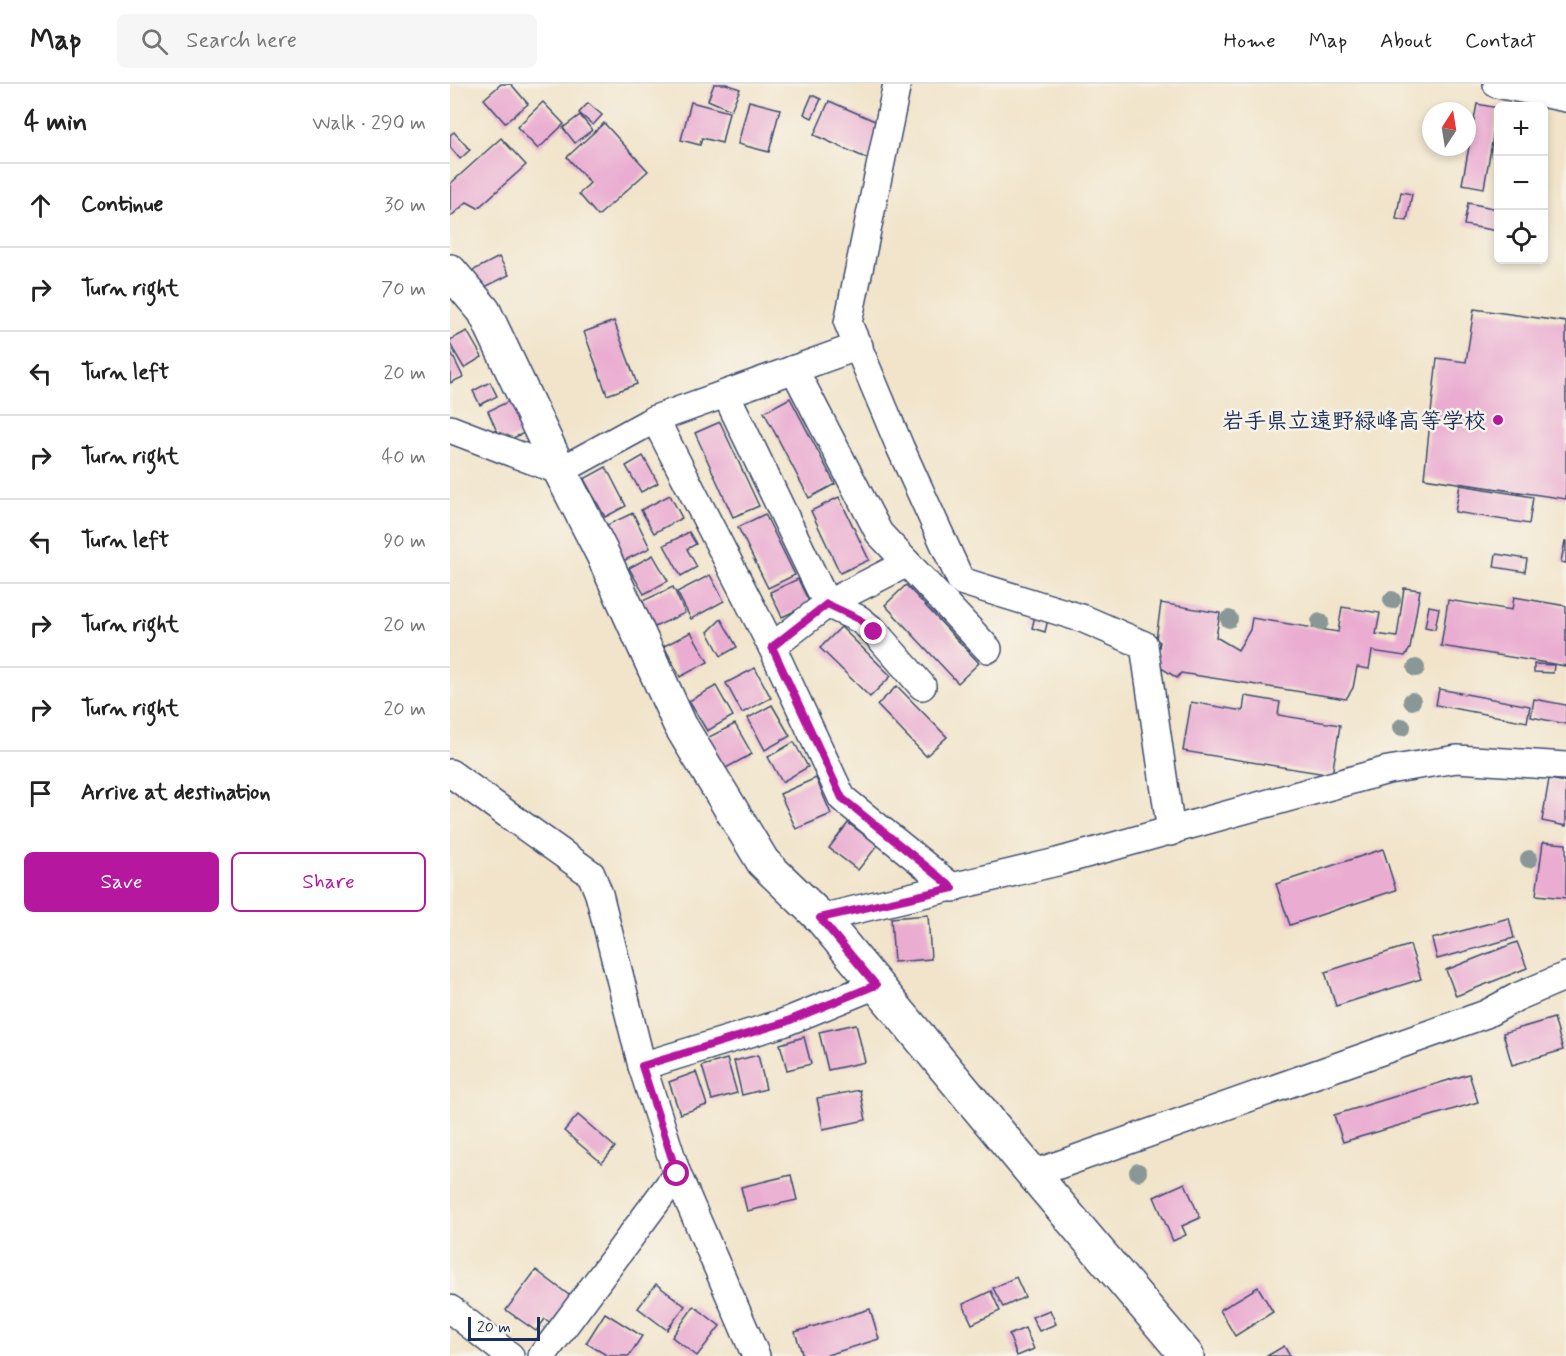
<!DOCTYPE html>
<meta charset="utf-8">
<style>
:root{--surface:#fff;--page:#f6f6f6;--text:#222;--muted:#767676;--line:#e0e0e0;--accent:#b5179e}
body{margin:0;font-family:Mynerve,"Klee One",sans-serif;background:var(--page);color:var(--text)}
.controls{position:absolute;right:18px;top:18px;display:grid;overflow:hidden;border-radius:9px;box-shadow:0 3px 9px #0003}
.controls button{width:54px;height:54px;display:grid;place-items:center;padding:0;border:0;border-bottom:2px solid var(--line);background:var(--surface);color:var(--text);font:30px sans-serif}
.compass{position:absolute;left:972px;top:18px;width:54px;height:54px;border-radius:50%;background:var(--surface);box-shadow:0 3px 9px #0003;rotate:12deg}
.scale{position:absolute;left:18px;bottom:15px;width:72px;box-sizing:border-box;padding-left:6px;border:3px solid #1b2f5e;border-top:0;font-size:16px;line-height:21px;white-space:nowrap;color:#1b2f5e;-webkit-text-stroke:4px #f7f3e8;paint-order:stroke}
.stop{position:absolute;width:18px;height:18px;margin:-14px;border:4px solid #b5179e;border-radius:50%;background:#fff}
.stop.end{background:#b5179e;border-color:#fff;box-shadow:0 2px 6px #0008}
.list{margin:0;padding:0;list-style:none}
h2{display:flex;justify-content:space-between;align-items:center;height:78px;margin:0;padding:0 24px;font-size:26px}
h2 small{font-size:20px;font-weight:400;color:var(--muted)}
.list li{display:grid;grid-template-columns:39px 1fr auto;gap:18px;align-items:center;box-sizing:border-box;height:84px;padding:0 24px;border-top:2px solid var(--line)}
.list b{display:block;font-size:22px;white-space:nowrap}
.list em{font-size:20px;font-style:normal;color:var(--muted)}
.actions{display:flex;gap:12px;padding:18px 24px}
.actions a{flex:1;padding:14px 0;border:2px solid var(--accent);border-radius:9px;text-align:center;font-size:21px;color:var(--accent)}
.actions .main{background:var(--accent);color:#fff}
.icon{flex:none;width:33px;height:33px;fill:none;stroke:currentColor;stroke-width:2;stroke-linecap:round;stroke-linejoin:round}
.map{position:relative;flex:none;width:1116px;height:1272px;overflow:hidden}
header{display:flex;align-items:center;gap:36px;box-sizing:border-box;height:84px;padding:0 30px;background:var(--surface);border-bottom:2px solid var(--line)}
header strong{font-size:28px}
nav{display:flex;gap:33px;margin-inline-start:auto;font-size:21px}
.search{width:420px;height:54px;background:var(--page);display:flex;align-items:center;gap:15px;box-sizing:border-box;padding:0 21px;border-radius:9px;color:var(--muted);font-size:22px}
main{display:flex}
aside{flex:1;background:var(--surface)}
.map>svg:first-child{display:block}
</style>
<header>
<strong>Map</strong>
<div class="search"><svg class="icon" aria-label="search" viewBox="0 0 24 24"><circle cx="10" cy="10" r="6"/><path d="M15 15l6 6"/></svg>Search here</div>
<nav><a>Home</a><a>Map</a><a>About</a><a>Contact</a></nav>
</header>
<main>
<aside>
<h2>4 min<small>Walk · 290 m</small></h2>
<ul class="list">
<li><svg class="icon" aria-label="ahead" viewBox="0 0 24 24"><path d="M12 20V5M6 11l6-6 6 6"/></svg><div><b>Continue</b></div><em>30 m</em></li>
<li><svg class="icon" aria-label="right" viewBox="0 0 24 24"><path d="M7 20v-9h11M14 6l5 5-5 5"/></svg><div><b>Turn right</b></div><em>70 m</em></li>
<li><svg class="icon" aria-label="left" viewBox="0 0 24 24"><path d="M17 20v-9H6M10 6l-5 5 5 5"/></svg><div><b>Turn left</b></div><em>20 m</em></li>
<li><svg class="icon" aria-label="right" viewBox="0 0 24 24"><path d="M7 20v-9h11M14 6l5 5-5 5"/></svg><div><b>Turn right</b></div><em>40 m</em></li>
<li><svg class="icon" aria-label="left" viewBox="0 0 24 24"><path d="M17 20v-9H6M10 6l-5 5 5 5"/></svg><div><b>Turn left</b></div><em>90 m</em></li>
<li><svg class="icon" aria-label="right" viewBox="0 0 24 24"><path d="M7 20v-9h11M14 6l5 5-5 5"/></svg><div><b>Turn right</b></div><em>20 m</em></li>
<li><svg class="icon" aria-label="right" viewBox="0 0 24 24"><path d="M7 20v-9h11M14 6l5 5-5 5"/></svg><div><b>Turn right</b></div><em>20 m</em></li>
<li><svg class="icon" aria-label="arrive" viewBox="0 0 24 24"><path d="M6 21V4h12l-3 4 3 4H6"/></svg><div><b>Arrive at destination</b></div></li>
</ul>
<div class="actions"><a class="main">Save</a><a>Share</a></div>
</aside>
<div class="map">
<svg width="1116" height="1272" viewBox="0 0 1116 1272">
<rect width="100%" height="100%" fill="#f7f3e8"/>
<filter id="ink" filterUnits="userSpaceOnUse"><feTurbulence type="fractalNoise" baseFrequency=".0167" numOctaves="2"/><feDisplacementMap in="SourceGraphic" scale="12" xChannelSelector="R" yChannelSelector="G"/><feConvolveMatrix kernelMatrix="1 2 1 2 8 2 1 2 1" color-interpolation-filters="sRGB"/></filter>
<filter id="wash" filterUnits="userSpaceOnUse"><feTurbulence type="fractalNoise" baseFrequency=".008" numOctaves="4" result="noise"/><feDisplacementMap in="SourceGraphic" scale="24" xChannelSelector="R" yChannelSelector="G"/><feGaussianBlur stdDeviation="1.35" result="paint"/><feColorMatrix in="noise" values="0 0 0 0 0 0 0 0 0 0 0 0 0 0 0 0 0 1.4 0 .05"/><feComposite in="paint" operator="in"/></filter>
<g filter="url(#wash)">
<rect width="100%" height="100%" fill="#f1e4ca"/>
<g id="blocks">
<g fill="#eaadd1">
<polygon points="51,0 61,0 78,20 55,39 34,15"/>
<polygon points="264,0 276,0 290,5 281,26 258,16"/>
<polygon points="362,11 371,15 362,34 354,30"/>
<polygon points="299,17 330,25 319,68 288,60"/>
<polygon points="379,17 434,41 418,75 364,51"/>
<polygon points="93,18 114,40 88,65 67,43"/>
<polygon points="241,18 279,28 272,59 252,54 250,61 231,56"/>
<polygon points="138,19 152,31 143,41 129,29"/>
<polygon points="1027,20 1048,24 1034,104 1012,100"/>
<polygon points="130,31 142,46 125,59 113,44"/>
<polygon points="154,39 198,87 148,132 129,110 140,99 117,73"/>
<polygon points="4,48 20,66 10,75 0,63 0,51"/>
<polygon points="51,54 76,81 28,124 17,118 0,133 0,100"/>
<polygon points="951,108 962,110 957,137 946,135"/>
<polygon points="1018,119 1048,125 1048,147 1014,141"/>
<polygon points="49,173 59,191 31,205 22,187"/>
<polygon points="1024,225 1116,238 1116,415 974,394 987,274 1016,278"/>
<polygon points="164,237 187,300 157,311 134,248"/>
<polygon points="17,247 32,273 14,284 0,260 0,256"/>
<polygon points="0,266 13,293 0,299"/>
<polygon points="40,298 47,312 30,321 23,307"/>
<polygon points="66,314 81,346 52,359 38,327"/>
<polygon points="340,314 385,400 359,414 314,328"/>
<polygon points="270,338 309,422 283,433 245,349"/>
<polygon points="193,372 208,399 191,408 176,382"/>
<polygon points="156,383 176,422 155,433 134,395"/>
<polygon points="1010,401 1083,413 1079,440 1005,428"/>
<polygon points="220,411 232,434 204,449 191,426"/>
<polygon points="389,413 419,476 390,489 361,427"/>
<polygon points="183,429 200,464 173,477 157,441"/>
<polygon points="315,430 345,491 318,504 288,443"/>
<polygon points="239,448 246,460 237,465 247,483 231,492 214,461"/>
<polygon points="1115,457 1116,457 1116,479 1111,478"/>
<polygon points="1046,470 1077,475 1075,488 1044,483"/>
<polygon points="203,471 218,497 194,510 179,484"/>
<polygon points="260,491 274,517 241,535 227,508"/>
<polygon points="348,495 360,520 332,533 320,508"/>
<polygon points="456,501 529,579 508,599 435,521"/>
<polygon points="223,503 235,529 198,546 186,520"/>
<polygon points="954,504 970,506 960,565 955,572 922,567 919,585 907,583 903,604 896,615 731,589 727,594 705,580 710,558 706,555 711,519 770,529 766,553 788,566 800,546 802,534 888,548 892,523 930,529 926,550 947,553"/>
<polygon points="1064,513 1116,522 1116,582 991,562 998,516 1062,526"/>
<polygon points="979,522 989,524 985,545 975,543"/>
<polygon points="587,524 600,527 595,548 582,544"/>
<polygon points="271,535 287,563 271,572 258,548"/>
<polygon points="391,543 441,592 420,613 370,564"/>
<polygon points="241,548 258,578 230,593 214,562"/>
<polygon points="1084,580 1104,581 1103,589 1084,588"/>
<polygon points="305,584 321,614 292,629 276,599"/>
<polygon points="266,602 283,632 257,647 239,617"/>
<polygon points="447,602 497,653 476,672 427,621"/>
<polygon points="989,605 1080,622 1077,638 986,621"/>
<polygon points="795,612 830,618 828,631 890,641 882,691 733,667 741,618 793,627"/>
<polygon points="1084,615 1116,621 1116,640 1081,633"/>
<polygon points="322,621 340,652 315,666 298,634"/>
<polygon points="285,640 302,670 272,686 255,655"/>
<polygon points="344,658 358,683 332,698 318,673"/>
<polygon points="366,694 381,730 346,745 330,710"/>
<polygon points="1099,695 1116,698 1116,742 1092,737"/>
<polygon points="398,739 428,761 408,786 379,764"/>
<polygon points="1093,758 1116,760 1116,814 1086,811"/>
<polygon points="933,765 946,806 840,841 826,800"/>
<polygon points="478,831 481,875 444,878 441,834"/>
<polygon points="1059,834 1064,854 987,875 982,855"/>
<polygon points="1067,858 1077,884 1006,912 996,886"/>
<polygon points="960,861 971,895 886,922 875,888"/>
<polygon points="1104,934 1113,966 1062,981 1053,949"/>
<polygon points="406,940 415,978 378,986 369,948"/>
<polygon points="354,953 361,980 337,986 330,960"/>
<polygon points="308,971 316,1005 292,1011 284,977"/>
<polygon points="277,975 287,1009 262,1016 252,982"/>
<polygon points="246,988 257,1021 230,1030 219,998"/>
<polygon points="1019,990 1028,1018 893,1058 884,1031"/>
<polygon points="410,1006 416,1036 373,1045 367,1014"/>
<polygon points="128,1031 165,1063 152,1079 114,1047"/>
<polygon points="341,1091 347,1116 297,1127 291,1103"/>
<polygon points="735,1099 750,1134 732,1142 736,1151 723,1157 704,1113"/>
<polygon points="86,1186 128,1218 108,1244 95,1235 86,1247 56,1226"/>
<polygon points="566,1193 575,1213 553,1223 543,1204"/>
<polygon points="206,1200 235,1222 217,1246 188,1224"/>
<polygon points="808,1203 823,1228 785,1252 770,1226"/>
<polygon points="541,1207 550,1227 522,1240 513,1220"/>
<polygon points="244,1222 270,1242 247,1272 222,1253"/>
<polygon points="420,1225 429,1255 374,1272 353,1272 345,1248"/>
<polygon points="600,1226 606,1240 589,1247 582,1233"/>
<polygon points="155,1229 192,1252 179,1272 158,1272 136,1259"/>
<polygon points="575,1244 584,1265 567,1272 559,1251"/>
<polygon points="834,1262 840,1272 817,1272"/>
</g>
</g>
</g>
<g filter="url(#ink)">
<use href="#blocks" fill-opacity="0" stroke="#3b4a6e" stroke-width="1.5"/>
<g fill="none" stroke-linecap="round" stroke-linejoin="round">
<defs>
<g id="minor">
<polyline points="447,0 398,239 450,363 511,497 634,535 694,561 721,748"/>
<polyline points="1047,0 1116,14"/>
<polyline points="344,285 429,449 538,565"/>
<polyline points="276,310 377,520 322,563"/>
<polyline points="205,335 322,563 392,714 503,804"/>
<polyline points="0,345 110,387 205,335 409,262"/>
<polyline points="377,520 409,535 424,547 472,602"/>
<polyline points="377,520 457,479"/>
<polyline points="0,689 141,790 149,810 192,982 227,1090 306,1272"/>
<polyline points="371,834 607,778 938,686 1007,675 1116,682"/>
<polyline points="192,982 333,939 426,901"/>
<polyline points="583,1090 1036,930 1067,913 1116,892"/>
<polyline points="0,1225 60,1272"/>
<polyline points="92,1272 227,1090"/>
</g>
<polyline id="tertiary" points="0,187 34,227 110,387 152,469 230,641 313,778 371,834 583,1090 737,1272"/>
</defs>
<use href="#minor" stroke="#3b4a6e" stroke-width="30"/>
<use href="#tertiary" stroke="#3b4a6e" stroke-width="36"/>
<use href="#minor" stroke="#fff" stroke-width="27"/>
<use href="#tertiary" stroke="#fff" stroke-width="33"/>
</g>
<g fill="#899897">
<circle cx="942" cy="516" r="9"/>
<circle cx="779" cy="535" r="9"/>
<circle cx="870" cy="538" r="9"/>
<circle cx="966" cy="584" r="9"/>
<circle cx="962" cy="617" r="9"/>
<circle cx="952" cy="643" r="9"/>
<circle cx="1079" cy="775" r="9"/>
<circle cx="688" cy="1088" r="9"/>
</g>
</g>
<g fill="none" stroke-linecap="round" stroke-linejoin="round" filter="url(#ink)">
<polyline stroke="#b5179e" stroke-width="8" points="227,1090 192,982 333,939 426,901 370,834 503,804 392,714 322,563 377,520 409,535 424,548"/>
</g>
<circle fill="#b5179e" stroke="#f7f3e8" stroke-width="2" cx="1048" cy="336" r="6"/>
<g text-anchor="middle" stroke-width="5" stroke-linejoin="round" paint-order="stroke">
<g font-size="22" font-weight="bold" fill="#1b2f5e" stroke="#f7f3e8" text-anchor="end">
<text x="1036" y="344">岩手県立遠野緑峰高等学校</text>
</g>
</g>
</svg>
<div class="controls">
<button>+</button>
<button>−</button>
<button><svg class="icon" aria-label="locate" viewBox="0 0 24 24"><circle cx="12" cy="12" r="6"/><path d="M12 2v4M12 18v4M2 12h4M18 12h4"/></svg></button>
</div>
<svg class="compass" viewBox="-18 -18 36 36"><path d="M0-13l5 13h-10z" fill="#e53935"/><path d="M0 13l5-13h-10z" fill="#767676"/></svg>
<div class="scale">20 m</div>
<div class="stop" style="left:227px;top:1090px"></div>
<div class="stop end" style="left:424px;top:548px"></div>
</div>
</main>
